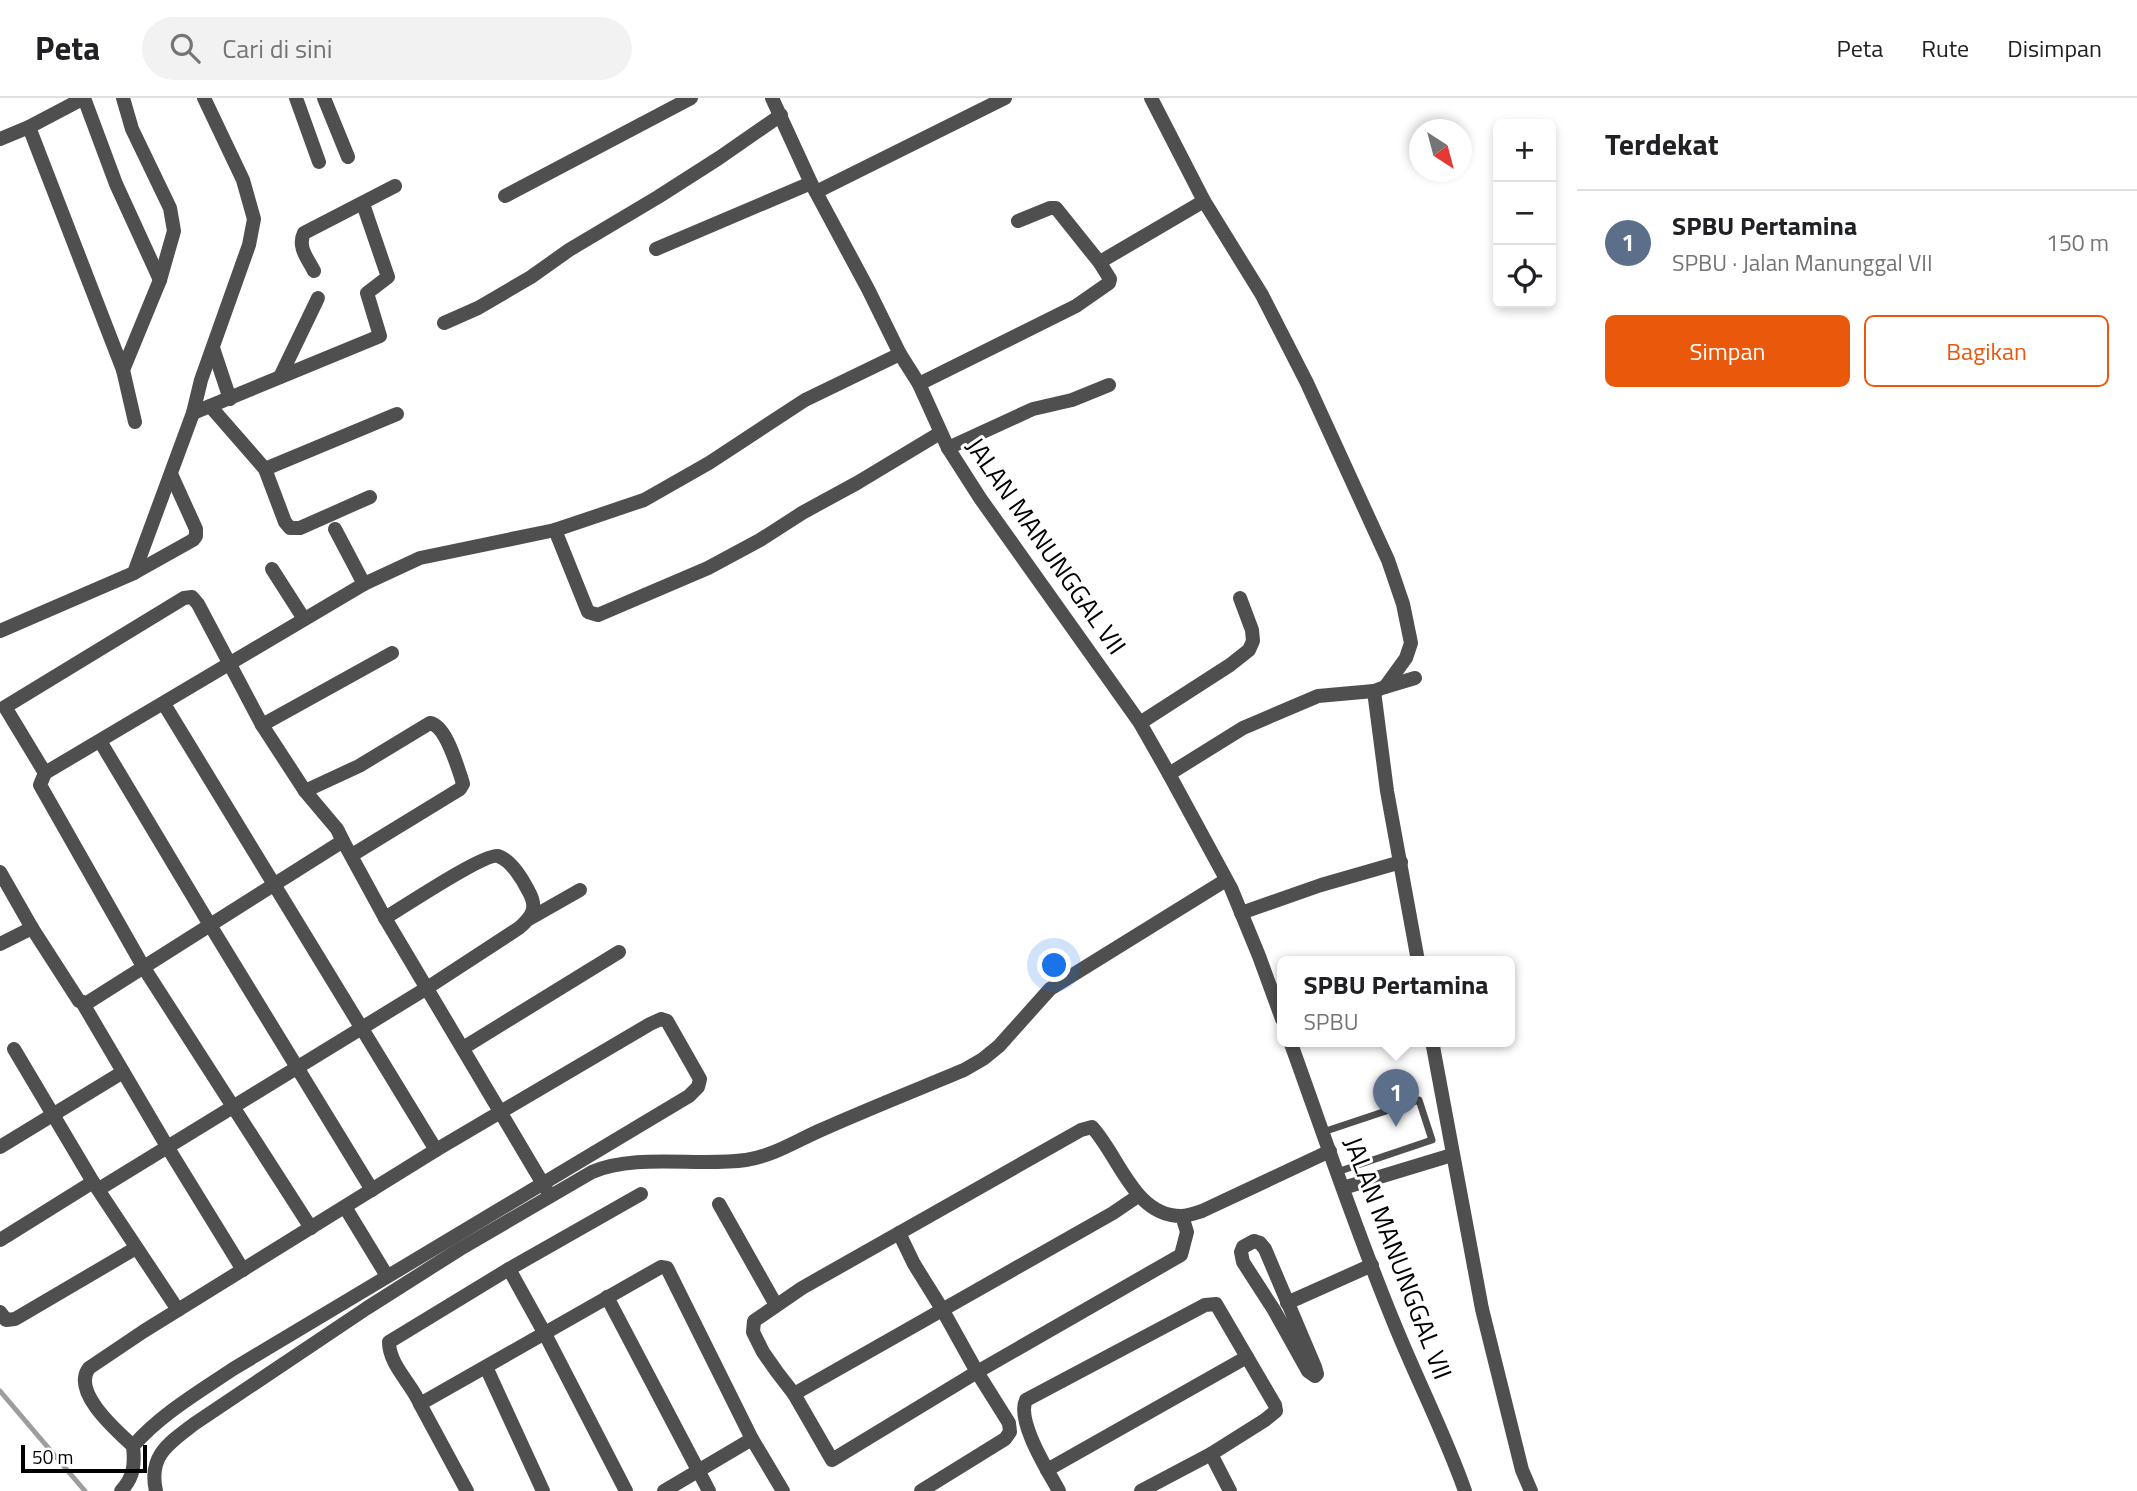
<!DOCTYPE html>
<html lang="id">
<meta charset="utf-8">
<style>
:root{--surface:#fff;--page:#f2f2f2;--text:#202124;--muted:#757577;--line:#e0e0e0;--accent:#ea580c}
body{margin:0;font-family:"Titillium Web",sans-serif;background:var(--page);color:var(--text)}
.controls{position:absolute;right:21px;top:21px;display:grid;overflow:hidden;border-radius:10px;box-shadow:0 4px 10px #0003}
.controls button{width:63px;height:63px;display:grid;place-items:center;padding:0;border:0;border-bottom:2px solid var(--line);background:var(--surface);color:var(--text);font:35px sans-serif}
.compass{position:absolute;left:1409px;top:21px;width:63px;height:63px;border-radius:50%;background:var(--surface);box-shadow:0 4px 10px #0003;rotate:144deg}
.scale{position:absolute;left:21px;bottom:18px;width:126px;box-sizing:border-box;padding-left:7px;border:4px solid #000;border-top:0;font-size:19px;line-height:24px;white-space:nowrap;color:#000;-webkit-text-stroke:5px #fff;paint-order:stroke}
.you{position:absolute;left:1055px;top:868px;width:24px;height:24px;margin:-18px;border:5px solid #fff;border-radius:50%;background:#1a73e8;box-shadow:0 0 0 10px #1a73e833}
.badge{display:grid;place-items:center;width:46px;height:46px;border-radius:50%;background:var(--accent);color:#fff;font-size:23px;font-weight:700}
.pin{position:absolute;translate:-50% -58px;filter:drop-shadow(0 2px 4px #0008)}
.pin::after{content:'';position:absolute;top:37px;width:24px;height:21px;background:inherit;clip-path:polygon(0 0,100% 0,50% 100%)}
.popup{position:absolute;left:1277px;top:858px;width:238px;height:91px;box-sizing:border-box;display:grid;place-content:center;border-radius:10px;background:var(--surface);filter:drop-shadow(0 2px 5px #0005);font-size:23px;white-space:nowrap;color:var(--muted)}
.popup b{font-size:26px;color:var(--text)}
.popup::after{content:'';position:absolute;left:50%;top:100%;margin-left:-14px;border:14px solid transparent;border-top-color:var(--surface)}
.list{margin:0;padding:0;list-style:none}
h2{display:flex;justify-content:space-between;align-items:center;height:91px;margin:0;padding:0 28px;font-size:30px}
h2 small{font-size:23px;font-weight:400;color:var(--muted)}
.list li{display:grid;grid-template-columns:46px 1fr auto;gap:21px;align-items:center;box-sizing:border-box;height:105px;padding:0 28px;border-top:2px solid var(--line)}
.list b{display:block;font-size:26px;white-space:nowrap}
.list p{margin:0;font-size:23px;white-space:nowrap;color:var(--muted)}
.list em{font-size:23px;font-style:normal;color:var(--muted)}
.actions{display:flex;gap:14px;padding:21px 28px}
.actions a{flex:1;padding:16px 0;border:2px solid var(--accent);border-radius:10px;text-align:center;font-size:24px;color:var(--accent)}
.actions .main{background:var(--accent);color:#fff}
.icon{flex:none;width:38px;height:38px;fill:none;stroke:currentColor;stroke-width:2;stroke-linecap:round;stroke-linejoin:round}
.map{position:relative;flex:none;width:1577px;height:1393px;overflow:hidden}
header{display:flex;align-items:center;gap:42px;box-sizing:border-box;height:98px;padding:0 35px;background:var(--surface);border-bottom:2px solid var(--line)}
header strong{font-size:33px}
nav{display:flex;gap:38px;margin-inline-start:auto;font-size:24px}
.search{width:490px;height:63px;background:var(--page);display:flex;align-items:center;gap:18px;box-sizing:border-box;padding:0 24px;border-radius:38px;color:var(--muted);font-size:26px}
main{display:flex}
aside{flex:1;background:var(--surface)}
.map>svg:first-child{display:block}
</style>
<header>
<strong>Peta</strong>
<div class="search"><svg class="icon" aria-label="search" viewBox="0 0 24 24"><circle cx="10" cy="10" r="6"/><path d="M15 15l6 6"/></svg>Cari di sini</div>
<nav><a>Peta</a><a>Rute</a><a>Disimpan</a></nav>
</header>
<main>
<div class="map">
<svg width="1577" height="1393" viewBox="0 0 1577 1393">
<rect width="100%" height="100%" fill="#fff"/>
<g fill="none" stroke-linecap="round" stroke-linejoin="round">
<polyline stroke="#9d9d9d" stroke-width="5" points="0,1293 85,1393"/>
<polyline stroke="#4f4f4f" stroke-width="7" points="1323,1034 1419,1002 1432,1042 1337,1074"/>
<g stroke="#4f4f4f" stroke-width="14">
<polyline points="84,0 116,86 160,182"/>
<polyline points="296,0 319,64"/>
<polyline points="324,0 348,59"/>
<polyline points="1151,0 1204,103 1262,197 1307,285 1388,462 1403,506 1411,545 1406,560 1385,589 1374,593 1318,598 1243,630 1169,676"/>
<polyline points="29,29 123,272 135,324"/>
<polyline points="0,41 29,29 84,0"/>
<polyline points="816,94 1005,0"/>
<polyline points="505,98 691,0"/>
<polyline points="1018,123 1050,110 1056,110 1100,165"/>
<polyline points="656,151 811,85"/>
<path d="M314 173C308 161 297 149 304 135L395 88"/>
<polyline points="444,225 478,210 531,179 569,152 658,99 719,60 781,17"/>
<polyline points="213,250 230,301"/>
<polyline points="123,272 160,182 174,133 170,110 132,31 123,0"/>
<polyline points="280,279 318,200"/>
<polyline points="919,286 1076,208 1109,185 1110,181 1100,165 1105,161 1204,103"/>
<polyline points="210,308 265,371 285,424 290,430 300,430 370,399"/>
<polyline points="193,315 380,238 367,195 388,179 363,106"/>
<polyline points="948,350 1033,311 1072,302 1109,287"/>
<polyline points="265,371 397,316"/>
<polyline points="335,431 364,486"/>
<polyline points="555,432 588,514 598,517 708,470 760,442 802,415 857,385 940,335"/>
<polyline points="272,471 304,521"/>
<polyline points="134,475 193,442 196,438 196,431 171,376"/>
<polyline points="0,533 134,475 193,315 201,282 249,147 254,121 243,82 204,0"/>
<polyline points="1385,589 1415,580"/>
<polyline points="1374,593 1387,693 1418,863"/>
<polyline points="164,606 436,1052"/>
<polyline points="1140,625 1230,567 1249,552 1253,543 1252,532 1240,500"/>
<polyline points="262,627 392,555"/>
<polyline points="100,643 210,827 372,1092"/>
<polyline points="45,675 364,486 420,460 555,432 644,402 709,365 805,302 900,256"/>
<path d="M305 693 359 668 430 625C446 628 456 665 461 679L463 686 460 691 352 757"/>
<polyline points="343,743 385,820 546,1091"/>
<polyline points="0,774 32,830 79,903 87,905 343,743 337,731 305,693 262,627 198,506 192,499 184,500 5,609 45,675 40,687 144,870 311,1130"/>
<polyline points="1241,815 1321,787 1401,764"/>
<polyline points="529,821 580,792"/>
<polyline points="0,846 32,830"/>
<polyline points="82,904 168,1050 243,1172"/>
<polyline points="1432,943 1482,1211 1522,1372 1531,1393"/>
<polyline points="463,950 619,854"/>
<polyline points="14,951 93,1084 178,1212"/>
<polyline points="0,1049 123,974"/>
<polyline points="1343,1090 1452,1057"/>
<path d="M99 1091 427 890 519 830C532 819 538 810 529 794 523 782 511 762 498 758 484 755 402 810 385 820"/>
<polyline points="719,1106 776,1207"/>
<polyline points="345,1109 387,1178"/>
<path d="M1182 1118 1187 1134 1181 1157 977 1274 832 1362 794 1296 777 1274 763 1254 753 1234 754 1223 802 1190 1081 1032 1092 1029C1119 1058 1134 1118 1181 1118 1188 1118 1196 1115 1202 1113L1330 1053"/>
<polyline points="899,1135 914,1166 942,1211 977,1274 1009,1325 1010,1334 1005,1341 921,1393"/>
<polyline points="0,1142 93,1084"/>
<polygon points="1254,1143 1260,1145 1265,1151 1315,1269 1317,1276 1315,1278 1308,1273 1274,1212 1243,1164 1241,1154 1243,1149"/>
<polyline points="509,1171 545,1236 626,1393"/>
<polyline points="607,1199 709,1393"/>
<polyline points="1287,1205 1372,1167"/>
<polyline points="0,1214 6,1222 15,1221 136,1150"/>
<polyline points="486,1269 543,1393"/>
<polyline points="794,1296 1113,1115 1138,1098"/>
<path d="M420 1306C412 1286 389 1267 389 1244L509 1171 641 1096"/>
<polyline points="1211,1356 1230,1393"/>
<polyline points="1047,1372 1247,1259"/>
<path d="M121 1393C134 1379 135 1366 133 1348 117 1333 71 1294 89 1270L144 1233 436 1052 650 926 661 921 667 923 700 981 698 989 689 998 233 1271C199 1294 161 1316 133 1348"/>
<path d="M156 1393C148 1358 169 1345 194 1326L367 1210 460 1151 592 1074C637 1055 697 1069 746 1062 773 1058 796 1043 821 1032 868 1011 916 992 964 972L983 961 999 948 1050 891 1226 782"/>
<polyline points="467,1393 420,1306 661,1169 667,1170 669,1174 752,1341 783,1393"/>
<polyline points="664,1393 752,1341"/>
<path d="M1059 1393C1048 1373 1016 1323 1026 1302L1205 1207 1216 1206 1275 1307 1276 1313 1265 1322 1211 1356 1141 1393"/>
</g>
<g stroke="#4f4f4f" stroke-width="14">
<polyline points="772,0 811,85 868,191 900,256 919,286 948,350 980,400 1140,625 1169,676 1231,790 1259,858 1282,921"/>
<path d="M1290 943C1324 1037 1356 1133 1394 1225 1417 1282 1445 1336 1465 1393"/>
</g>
</g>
<g text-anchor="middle" stroke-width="6" stroke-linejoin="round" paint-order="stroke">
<g font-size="26" fill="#000" stroke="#fff">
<text transform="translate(1046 448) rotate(55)" y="9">JALAN MANUNGGAL VII</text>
<text transform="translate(1398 1160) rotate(69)" y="9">JALAN MANUNGGAL VII</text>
</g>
</g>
</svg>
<div class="controls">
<button>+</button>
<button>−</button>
<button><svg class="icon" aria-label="locate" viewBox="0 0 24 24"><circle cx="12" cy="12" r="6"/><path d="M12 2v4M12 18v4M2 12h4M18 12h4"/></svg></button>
</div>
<svg class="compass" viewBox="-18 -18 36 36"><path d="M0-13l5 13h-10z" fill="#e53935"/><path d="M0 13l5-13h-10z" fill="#757577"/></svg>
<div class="scale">50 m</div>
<div class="you"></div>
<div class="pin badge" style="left:1396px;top:1029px;background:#5c6f8a">1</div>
<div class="popup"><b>SPBU Pertamina</b>SPBU</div>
</div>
<aside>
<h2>Terdekat<small></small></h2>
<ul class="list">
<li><span class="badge" style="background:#5c6f8a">1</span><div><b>SPBU Pertamina</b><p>SPBU · Jalan Manunggal VII</p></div><em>150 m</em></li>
</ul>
<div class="actions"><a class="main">Simpan</a><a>Bagikan</a></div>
</aside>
</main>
